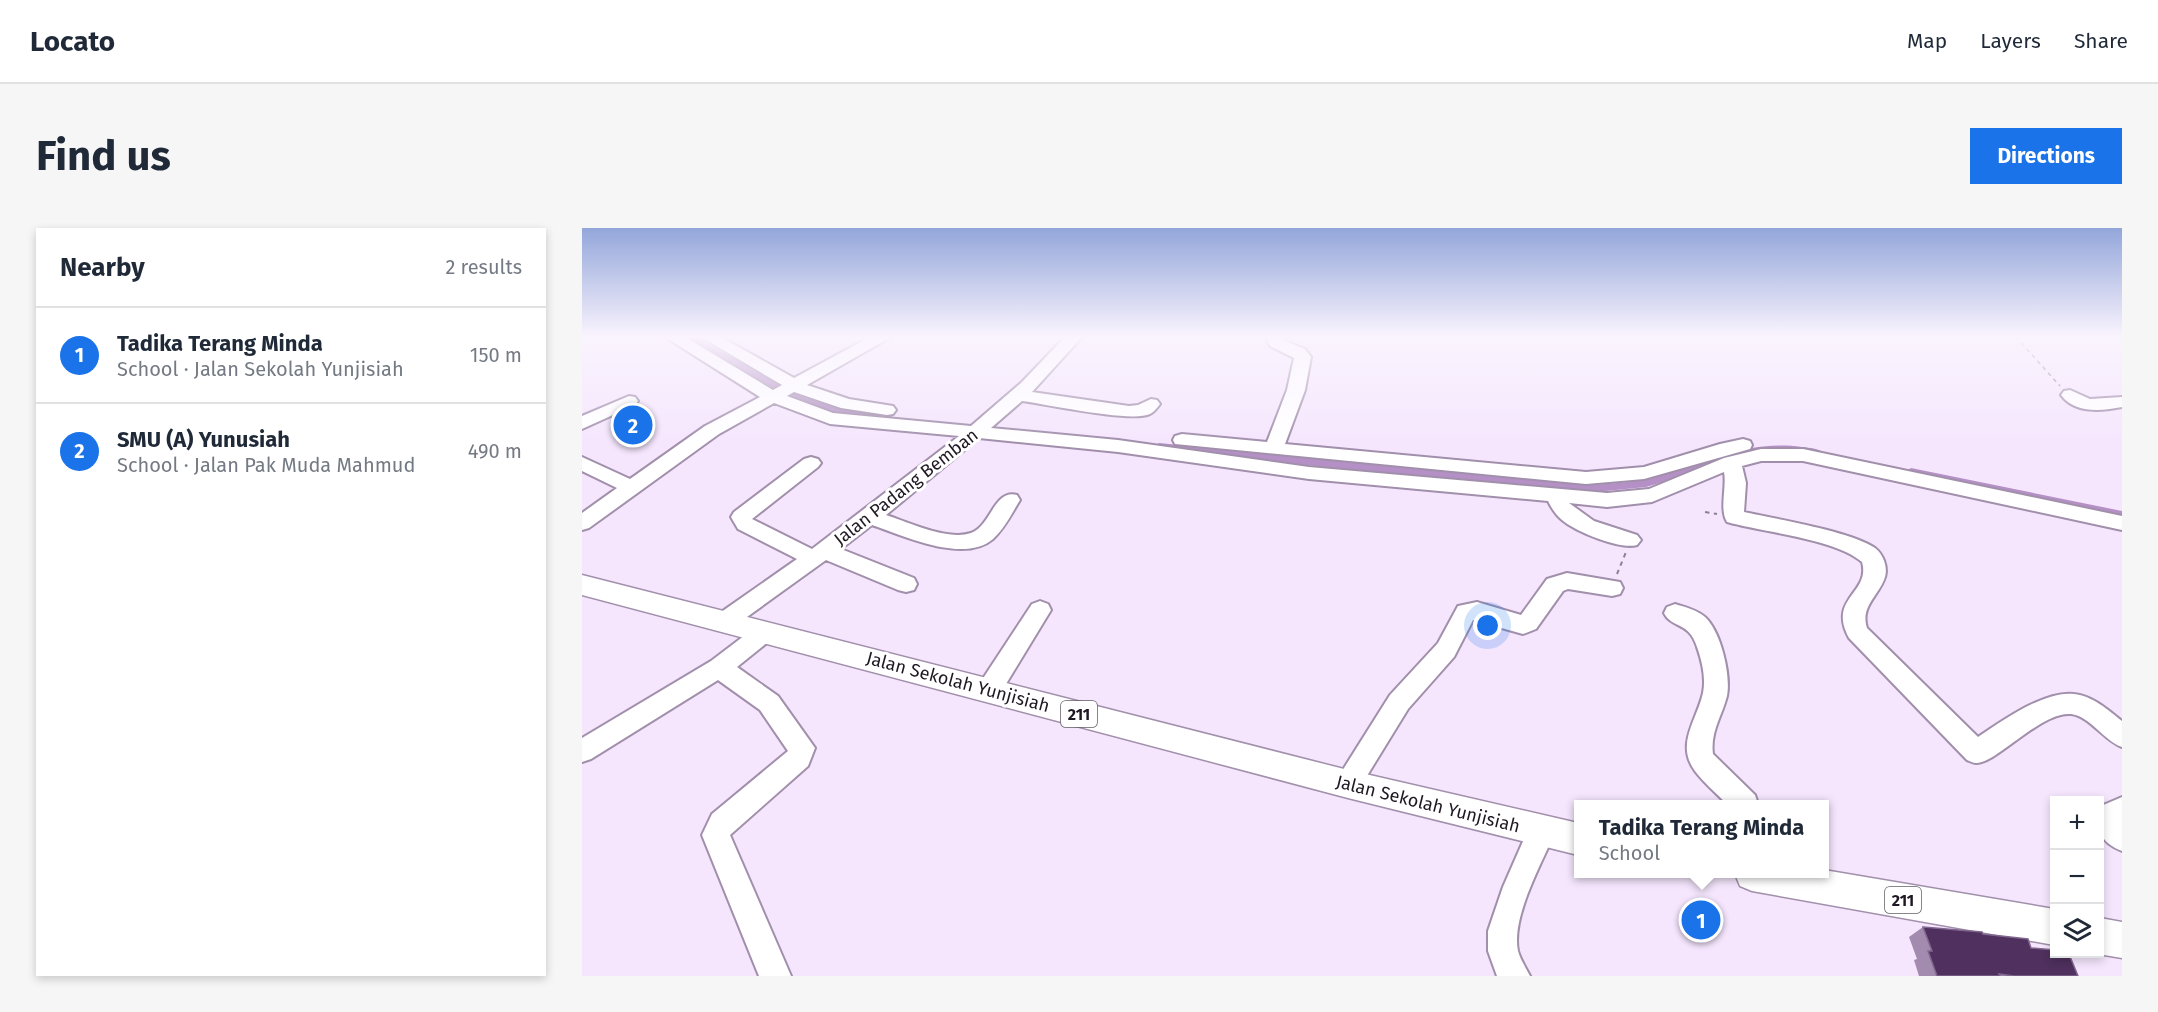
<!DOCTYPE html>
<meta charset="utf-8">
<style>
:root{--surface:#fff;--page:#f6f6f7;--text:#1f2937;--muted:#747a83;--line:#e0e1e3;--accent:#1a73e8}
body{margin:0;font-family:"Fira Sans",sans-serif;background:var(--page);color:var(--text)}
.controls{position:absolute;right:18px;bottom:18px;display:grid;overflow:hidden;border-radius:0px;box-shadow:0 3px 9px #0003}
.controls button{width:54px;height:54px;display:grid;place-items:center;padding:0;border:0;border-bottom:2px solid var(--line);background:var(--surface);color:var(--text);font:30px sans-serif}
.you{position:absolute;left:906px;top:398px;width:21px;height:21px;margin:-15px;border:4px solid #fff;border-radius:50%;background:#1a73e8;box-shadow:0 0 0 9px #1a73e833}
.badge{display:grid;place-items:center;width:39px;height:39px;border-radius:50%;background:var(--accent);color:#fff;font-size:20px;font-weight:700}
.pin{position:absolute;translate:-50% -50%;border:3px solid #fff;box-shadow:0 2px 6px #0006}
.popup{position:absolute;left:992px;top:572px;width:255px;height:78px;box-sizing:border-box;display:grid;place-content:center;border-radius:0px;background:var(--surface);filter:drop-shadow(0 2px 4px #0005);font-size:20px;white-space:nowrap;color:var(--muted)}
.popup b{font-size:22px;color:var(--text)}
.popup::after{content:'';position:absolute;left:50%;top:100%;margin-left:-12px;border:12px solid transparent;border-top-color:var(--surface)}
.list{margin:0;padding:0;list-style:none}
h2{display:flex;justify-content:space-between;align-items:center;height:78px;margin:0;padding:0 24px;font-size:26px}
h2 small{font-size:20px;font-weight:400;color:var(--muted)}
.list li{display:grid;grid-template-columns:39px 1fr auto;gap:18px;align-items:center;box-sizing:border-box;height:96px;padding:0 24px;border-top:2px solid var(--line)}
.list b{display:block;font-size:22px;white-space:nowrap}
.list p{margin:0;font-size:20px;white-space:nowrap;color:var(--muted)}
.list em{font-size:20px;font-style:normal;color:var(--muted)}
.icon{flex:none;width:33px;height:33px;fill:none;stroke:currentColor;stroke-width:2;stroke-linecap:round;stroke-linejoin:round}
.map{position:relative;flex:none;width:1540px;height:748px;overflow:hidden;border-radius:0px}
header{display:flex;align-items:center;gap:36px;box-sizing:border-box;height:84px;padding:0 30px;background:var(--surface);border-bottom:2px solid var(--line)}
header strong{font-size:28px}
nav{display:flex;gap:33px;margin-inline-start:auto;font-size:21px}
.intro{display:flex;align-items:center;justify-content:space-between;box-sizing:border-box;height:144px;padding:0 36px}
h1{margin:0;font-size:42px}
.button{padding:15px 27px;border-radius:0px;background:var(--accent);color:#fff;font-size:21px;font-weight:700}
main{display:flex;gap:36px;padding:0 36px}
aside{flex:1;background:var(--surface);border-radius:0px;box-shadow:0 3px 9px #0003}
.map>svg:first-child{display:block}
</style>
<header>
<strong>Locato</strong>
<nav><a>Map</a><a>Layers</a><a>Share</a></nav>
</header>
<div class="intro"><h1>Find us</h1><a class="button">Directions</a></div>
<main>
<aside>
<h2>Nearby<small>2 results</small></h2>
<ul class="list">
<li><span class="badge">1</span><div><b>Tadika Terang Minda</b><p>School · Jalan Sekolah Yunjisiah</p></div><em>150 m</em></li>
<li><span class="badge">2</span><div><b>SMU (A) Yunusiah</b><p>School · Jalan Pak Muda Mahmud</p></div><em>490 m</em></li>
</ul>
</aside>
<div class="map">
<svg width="1540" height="748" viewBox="0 0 1540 748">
<rect width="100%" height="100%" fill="#f5e6fd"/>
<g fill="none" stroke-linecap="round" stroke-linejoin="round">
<g fill="#b490c6" fill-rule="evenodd">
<polygon points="100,109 113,109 223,170 265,181 303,187 309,191 303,195 265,189 215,176"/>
<path d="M577 215 1003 257C1024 256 1047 255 1067 250 1119 236 1165 211 1220 219 1228 220 1236 220 1241 225L1235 229 1210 225 1169 227 1064 259 1003 265 573 222 571 219Z"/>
<polygon points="1329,240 1540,283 1540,293 1324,247 1323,244"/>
</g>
<defs>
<g id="minor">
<path d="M83 109H103L191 162 200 157 119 109H139L212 150 288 109H309L225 157 267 171 311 178 314 182 311 186 305 187 259 180 212 164 205 168 251 185 389 198 440 154 483 109H500L450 164 547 178 556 177 569 171 575 172 578 176C575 180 572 184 568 186 549 195 464 176 440 173L409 200 536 212 727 239 1025 265 1067 261 1142 230 1179 221H1221L1540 288V302L1221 233H1179L1160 238 1164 255 1162 284C1194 291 1268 303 1293 320 1301 326 1306 339 1303 349 1297 368 1278 378 1285 400L1396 509C1420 493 1463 462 1492 466 1511 468 1526 482 1540 493V519C1522 513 1508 488 1489 486 1459 483 1414 536 1394 535 1391 535 1388 533 1385 532L1267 410C1245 370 1289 365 1280 334 1254 311 1180 304 1145 294 1137 281 1145 259 1142 244L1070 274 1025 279 987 275 1012 293 1055 307 1059 312 1055 317C1039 322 994 304 980 292 974 287 970 281 966 273L727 251 536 224 397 210 304 287C326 294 366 313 389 305 409 298 412 261 435 267L438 272C430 285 423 300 411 311 382 336 322 308 290 297L259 321 332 350 335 356 332 362 324 364 316 362 244 332 151 399 143 402 135 399 132 393 135 387 215 331 156 301 149 289 152 284 222 231 229 229 236 231 239 235 236 239 170 291 230 321 377 208 248 196 192 175 137 206 7 300 0 302V285L35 260 0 243V229L48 251 123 198 178 169Z"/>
<polygon points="684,109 700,109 701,112 723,121 729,129 723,162 703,216 1004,244 1062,239 1138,216 1161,211 1168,213 1170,217 1168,221 1062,251 1004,256 593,216 591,212 593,208 600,206 685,214 705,162 712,130 688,118"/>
<path d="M1488 162 1508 171 1540 169V179C1520 183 1493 186 1479 167L1482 163Z"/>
<polygon points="47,168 53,169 56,173 53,177 0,201 0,188"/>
<polygon points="985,345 1038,354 1041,360 1038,366 1030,368 986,361 981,363 954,401 949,403 941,406 891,392 872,429 826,481 775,564 766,568 757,564 753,556 757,548 808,467 856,415 876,378 895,374 939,387 965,351"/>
<polygon points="458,373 466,376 469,382 416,469 407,472 398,469 395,462 398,455 450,376"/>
<path d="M1093 376C1103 379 1115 382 1123 389 1139 404 1149 447 1145 468 1140 488 1128 504 1131 526L1173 567 1176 576H1145C1135 566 1122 555 1113 543 1093 516 1115 492 1121 465 1124 450 1120 433 1115 419 1107 393 1090 401 1082 385L1085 379Z"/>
<polygon points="183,395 191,398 195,404 191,410 155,439 196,468 233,520 226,538 148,607 209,748 177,748 120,607 130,586 206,523 178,482 136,452 9,531 0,534 0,510 129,433 175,398"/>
<path d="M1540 569V623C1519 615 1511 600 1519 578Z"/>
<path d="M959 591 969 595 973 604C960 635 929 689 936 723 938 731 944 740 948 748H915L906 723V703L921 659 949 595Z"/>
</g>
<g id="major">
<polygon points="0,347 766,542 996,595 996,627 766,570 0,367"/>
<polygon points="1242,642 1472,681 1472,717 1170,663 1158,658 1153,646 1242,646"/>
<polygon points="1518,690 1540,694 1540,730 1516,726"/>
</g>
</defs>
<use href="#minor" stroke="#a18fab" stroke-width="4"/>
<use href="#major" stroke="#a18fab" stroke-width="3"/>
<polyline stroke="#8c8192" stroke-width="1.5" stroke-dasharray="4 4" stroke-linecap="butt" points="1434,109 1478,158"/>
<g stroke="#8c8192" stroke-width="2" stroke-dasharray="4.5 4.5" stroke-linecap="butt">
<polyline points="1123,284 1135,286"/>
<polyline points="1035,346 1044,324"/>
</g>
<use href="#minor" fill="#fff" fill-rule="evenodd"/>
<use href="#major" fill="#fff" fill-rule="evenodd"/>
</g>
<polygon fill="#a28bae" points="1341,699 1401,706 1449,720 1496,748 1337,748 1332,732 1335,731 1327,709"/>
<polygon fill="#4f305e" stroke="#81678e" stroke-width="1.5" points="1341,699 1400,704 1401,706 1446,711 1449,720 1473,722 1473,726 1487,726 1496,748 1432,748 1417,746 1418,748 1355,748 1346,723 1350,723"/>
<linearGradient id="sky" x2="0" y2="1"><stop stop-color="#93a6da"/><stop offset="0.51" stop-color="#faf4fe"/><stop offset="1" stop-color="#faf4fe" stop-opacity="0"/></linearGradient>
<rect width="1540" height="214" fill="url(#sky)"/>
<g text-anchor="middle" stroke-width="6" stroke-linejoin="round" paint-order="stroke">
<g fill="#fff" stroke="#625d65" stroke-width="1.5">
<rect x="479" y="473" width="36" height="26" rx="4.5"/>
<rect x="1303" y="659" width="36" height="26" rx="4.5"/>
</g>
<g font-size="16" font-weight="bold" fill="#1f1823">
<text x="497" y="492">211</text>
<text x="1321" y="678">211</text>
</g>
<g font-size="18" fill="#1f1823" stroke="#fff">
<text transform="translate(324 259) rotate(-38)" y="6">Jalan Padang Bemban</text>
<text transform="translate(376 454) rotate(15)" y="6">Jalan Sekolah Yunjisiah</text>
<text transform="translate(846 576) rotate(14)" y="6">Jalan Sekolah Yunjisiah</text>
</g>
</g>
</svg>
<div class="controls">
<button>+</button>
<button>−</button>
<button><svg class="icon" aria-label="layers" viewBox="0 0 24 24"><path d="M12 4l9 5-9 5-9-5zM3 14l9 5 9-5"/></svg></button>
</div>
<div class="you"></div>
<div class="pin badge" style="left:1119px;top:692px">1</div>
<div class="popup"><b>Tadika Terang Minda</b>School</div>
<div class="pin badge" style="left:51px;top:197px">2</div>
</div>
</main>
